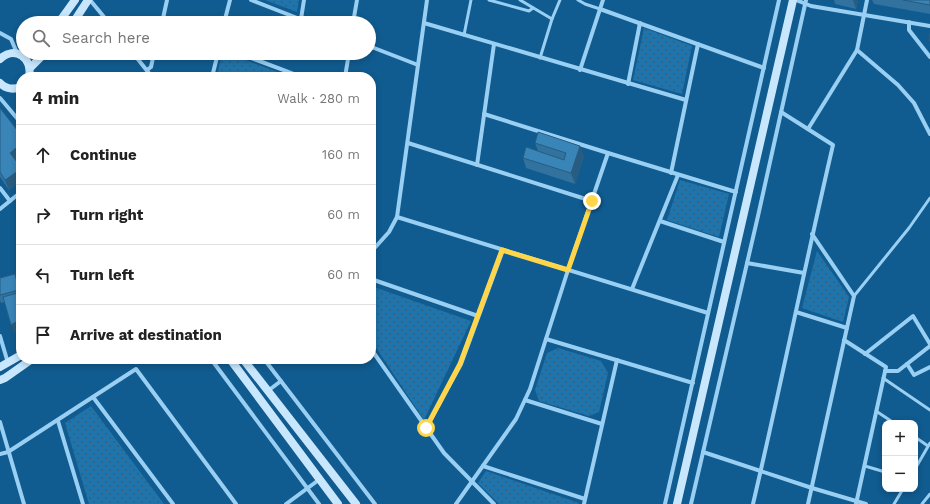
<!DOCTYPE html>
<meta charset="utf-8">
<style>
:root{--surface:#fff;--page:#f6f6f6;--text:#222;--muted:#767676;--line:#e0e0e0}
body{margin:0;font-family:"Work Sans",sans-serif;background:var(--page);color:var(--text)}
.controls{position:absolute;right:12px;bottom:12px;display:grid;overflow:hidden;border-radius:8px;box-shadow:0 2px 6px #0003}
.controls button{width:36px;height:36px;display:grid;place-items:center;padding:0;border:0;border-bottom:1px solid var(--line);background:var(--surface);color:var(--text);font:20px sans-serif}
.stop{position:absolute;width:12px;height:12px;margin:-9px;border:3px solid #ffd54a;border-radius:50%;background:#fff}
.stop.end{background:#ffd54a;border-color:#fff;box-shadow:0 1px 4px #0008}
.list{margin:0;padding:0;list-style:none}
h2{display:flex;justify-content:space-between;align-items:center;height:52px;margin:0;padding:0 16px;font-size:17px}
h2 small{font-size:13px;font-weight:400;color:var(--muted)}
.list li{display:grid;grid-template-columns:26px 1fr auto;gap:12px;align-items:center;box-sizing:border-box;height:60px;padding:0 16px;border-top:1px solid var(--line)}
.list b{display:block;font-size:15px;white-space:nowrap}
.list em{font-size:13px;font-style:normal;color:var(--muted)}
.icon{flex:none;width:22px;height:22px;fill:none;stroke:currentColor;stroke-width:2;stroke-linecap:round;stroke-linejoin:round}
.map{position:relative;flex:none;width:930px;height:504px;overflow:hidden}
.search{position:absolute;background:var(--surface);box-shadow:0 2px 6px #0003;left:16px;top:16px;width:360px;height:44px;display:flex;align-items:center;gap:10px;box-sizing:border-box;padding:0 14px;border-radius:22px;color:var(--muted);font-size:15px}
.panel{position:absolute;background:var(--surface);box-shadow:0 2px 6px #0003;left:16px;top:72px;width:360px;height:292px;border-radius:16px}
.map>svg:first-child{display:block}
</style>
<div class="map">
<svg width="930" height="504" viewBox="0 0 930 504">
<defs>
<pattern id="grass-dots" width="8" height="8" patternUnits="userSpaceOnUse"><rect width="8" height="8" fill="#1f74ac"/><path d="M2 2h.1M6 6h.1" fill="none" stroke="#385e77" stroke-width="1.8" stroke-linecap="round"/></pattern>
</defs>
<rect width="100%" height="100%" fill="#105b8f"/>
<g fill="url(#grass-dots)">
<polygon points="265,0 299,0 297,12"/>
<polygon points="644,28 692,46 682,94 633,80"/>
<polygon points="222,53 227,53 280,73 279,77 217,77"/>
<polygon points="680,180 729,194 719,237 667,220"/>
<polygon points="817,251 849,297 843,322 802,308"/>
<polygon points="371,286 471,321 424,420 371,340"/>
<polygon points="558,348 601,361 608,373 599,412 589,416 539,401 535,390 547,353"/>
<polygon points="91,406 164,504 89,504 65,423"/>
<polygon points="486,471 579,503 578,504 499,504 478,483"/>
</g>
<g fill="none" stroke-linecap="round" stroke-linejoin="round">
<g stroke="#99cff2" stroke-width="3">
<polyline points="489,0 529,11 533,8"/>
<polyline points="520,0 552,19"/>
<polyline points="578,0 585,4 600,9"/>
<polyline points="464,35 471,0"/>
<polyline points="540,58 552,19 560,0"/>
<polyline points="854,296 909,228 930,198"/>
<polyline points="883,378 930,410"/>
<polyline points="876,411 894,423"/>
<polyline points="915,437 928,446"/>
<polyline points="865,466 885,472"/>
<polyline points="915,469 930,443"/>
<polyline points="894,504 903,489"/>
<polyline points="922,504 930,494"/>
</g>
<g stroke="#99cff2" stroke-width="4">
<polyline points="90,0 109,23"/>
<polyline points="251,0 310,23"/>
<polyline points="796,0 811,6 930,26"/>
<polyline points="600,9 764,68"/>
<polyline points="301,19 304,0"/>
<polyline points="909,22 909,30 930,57"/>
<polyline points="162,23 167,0"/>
<polyline points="224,23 230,0"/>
<polyline points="353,23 357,0"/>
<polyline points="424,23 686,100"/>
<polyline points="0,33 11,39 17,53"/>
<polyline points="369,46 418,65"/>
<polyline points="857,50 898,85 914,103 930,134"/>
<polyline points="133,53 152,77"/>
<polyline points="238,53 302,77"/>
<polyline points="147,70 151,67 154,53"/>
<polyline points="580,70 603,0"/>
<polyline points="212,77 218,53"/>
<polyline points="284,77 285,71"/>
<polyline points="345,77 349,53"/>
<polyline points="628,84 640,23"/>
<polyline points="0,98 21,123"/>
<polyline points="484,114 608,153 736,192"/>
<polyline points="808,129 857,50 867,0"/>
<polyline points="408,143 592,201"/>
<polyline points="477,165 494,44"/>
<polyline points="671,173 698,44"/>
<polyline points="0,188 10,201"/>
<polyline points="0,209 21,192"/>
<polyline points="397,217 708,313"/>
<polyline points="660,221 724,242"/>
<polyline points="371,252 389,232 397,217 427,0"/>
<polyline points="747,263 804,273"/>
<polyline points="371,279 478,316"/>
<polyline points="632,289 678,175"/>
<polyline points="796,312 847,328"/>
<polyline points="0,336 8,363"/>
<polyline points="546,339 693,383"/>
<polyline points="844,340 886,367 856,504"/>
<polyline points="371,349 444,453 494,504"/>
<polyline points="865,354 913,316 930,344"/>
<polyline points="211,359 319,504"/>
<polyline points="264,359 375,504"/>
<polyline points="907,364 914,375 930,367"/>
<polyline points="885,371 898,371 930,346"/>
<polyline points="269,390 281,381"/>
<polyline points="93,397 173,504"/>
<polyline points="525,400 602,424"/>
<polyline points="58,421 83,504"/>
<polyline points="0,422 24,504"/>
<polyline points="426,428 461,364 503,250"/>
<polyline points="703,452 812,488 866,504"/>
<polyline points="0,454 8,452 136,369 236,504"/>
<polyline points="483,466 585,499"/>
<polyline points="286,504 320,479"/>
<polyline points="456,504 516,419 530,389 568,270 608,153"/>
<polyline points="584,504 617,360"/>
<polyline points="665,504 779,0"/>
<polyline points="691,504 758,216 806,0"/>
<path d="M753 504C781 385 805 265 833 145L781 112"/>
<polyline points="808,504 854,296 812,234"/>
</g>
<g stroke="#c8e7fc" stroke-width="8">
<polyline points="57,23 62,18 75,0"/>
<polyline points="73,23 88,0"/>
<path d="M0 59C15 45 33 58 29 77"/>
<polyline points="30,68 45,53"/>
<path d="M0 83C6 89 13 90 21 87"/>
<polyline points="230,359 338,504"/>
<polyline points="243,359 356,504"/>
<polyline points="0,367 21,355"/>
<polyline points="0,380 5,378 32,359"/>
<polyline points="677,504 793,0"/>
</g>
</g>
<g fill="#31729e">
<polygon points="834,0 858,0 856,9 835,4"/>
<polygon points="872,0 930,0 930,14 874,4"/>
<polygon points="0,108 16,161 21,167 21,181 9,190 0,177"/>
<polygon points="535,143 584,156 575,184 526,168 523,158 538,151"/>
<polygon points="0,278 17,282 20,292 21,292 21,328 14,333 5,302 1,303 0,301"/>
</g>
<g fill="#285d81">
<polygon points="853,0 858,0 856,9"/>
<polygon points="21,144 21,157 14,163 10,153"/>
<polygon points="580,146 584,156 575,184 571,173"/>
<polygon points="21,169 21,181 9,190 5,180"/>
<polygon points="21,319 21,328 14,333 11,325"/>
</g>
<g fill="#3985b8" stroke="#285d81">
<polygon points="903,0 930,0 930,5"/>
<polygon points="930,33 930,42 929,41"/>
<polygon points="0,108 21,135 21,144 10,153 21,167 21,169 5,180 0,172"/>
<polygon points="538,132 580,146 571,173 523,158 526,147 564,160 566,153 535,143"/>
<polygon points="15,274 19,290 0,295 0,278"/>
<polygon points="21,292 21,319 11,325 3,297"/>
</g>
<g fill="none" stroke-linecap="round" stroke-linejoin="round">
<polyline stroke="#ffd54a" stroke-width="5" points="426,428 460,364 502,250 568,270 592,201"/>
</g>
</svg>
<div class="controls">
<button>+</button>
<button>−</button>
</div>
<div class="stop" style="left:426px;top:428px"></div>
<div class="stop end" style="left:592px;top:201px"></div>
<div class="search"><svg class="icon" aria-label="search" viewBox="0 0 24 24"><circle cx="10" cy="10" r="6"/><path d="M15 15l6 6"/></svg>Search here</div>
<section class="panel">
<h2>4 min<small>Walk · 280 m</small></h2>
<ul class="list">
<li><svg class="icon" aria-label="ahead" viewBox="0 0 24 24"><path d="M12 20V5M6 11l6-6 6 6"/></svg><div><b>Continue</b></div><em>160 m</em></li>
<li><svg class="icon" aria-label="right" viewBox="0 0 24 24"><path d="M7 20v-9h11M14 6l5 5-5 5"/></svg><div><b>Turn right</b></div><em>60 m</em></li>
<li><svg class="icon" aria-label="left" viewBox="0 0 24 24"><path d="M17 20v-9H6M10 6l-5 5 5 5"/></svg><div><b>Turn left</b></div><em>60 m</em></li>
<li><svg class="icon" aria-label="arrive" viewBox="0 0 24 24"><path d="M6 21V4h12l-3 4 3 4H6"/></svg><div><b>Arrive at destination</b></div></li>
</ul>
</section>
</div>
